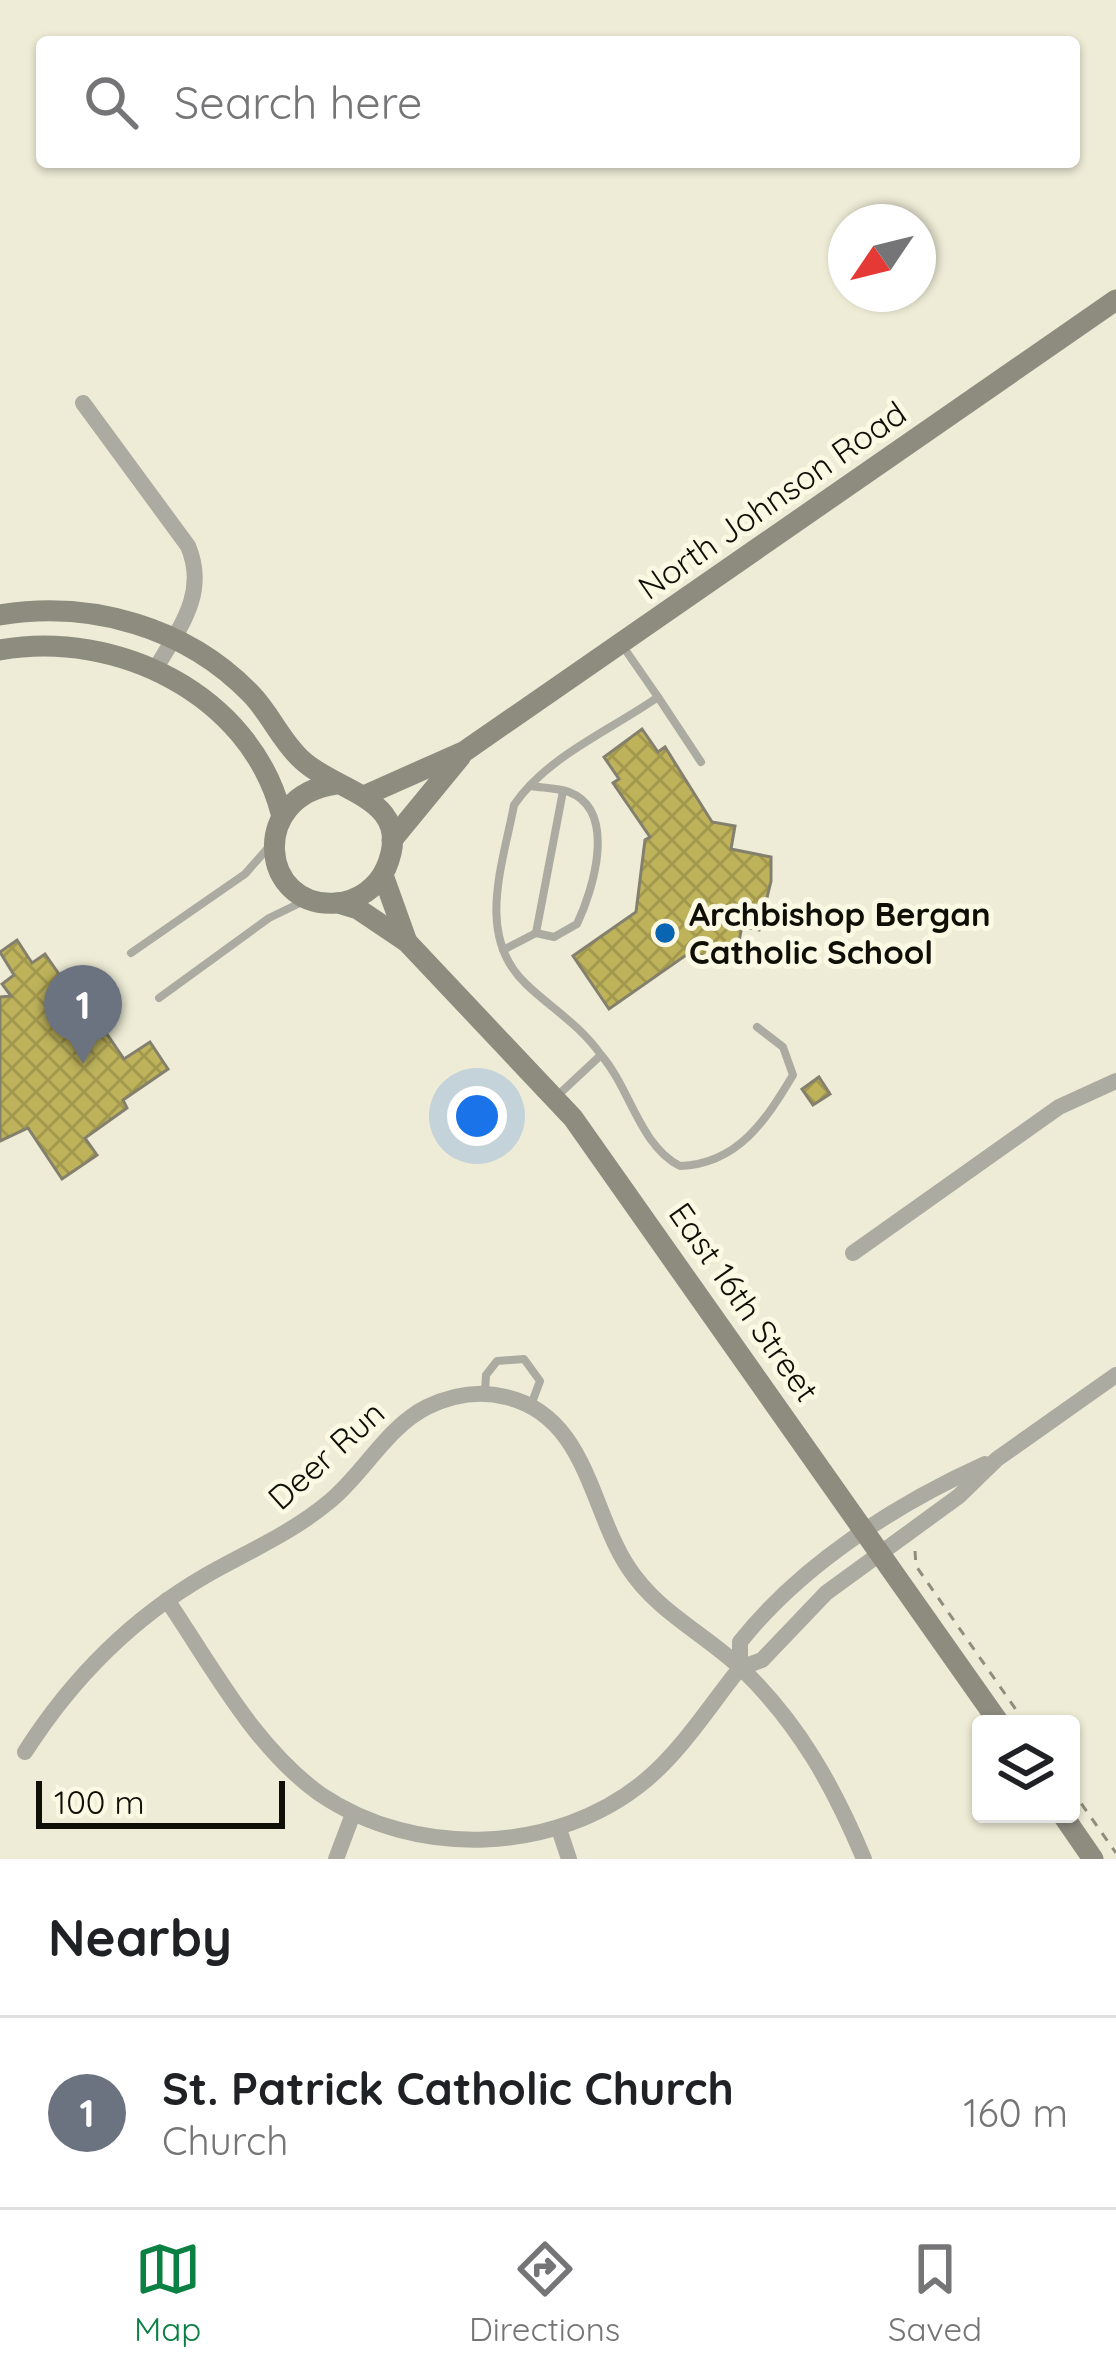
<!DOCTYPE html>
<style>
:root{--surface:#fff;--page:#f6f6f6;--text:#202124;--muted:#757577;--line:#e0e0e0;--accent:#0b8043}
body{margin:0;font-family:Quicksand,sans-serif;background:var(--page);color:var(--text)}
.controls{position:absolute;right:36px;bottom:36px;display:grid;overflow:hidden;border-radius:12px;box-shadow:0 3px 9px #0004}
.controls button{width:108px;height:108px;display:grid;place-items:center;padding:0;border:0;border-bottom:3px solid var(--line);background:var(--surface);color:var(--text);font:60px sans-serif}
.compass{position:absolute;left:828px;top:204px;width:108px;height:108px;border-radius:50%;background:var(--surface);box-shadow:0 3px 9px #0004;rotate:235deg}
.scale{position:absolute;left:36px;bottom:30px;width:249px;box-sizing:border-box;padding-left:12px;border:6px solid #100f07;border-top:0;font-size:33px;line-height:42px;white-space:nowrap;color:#100f07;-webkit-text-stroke:9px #fbf9e3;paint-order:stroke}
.you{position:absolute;left:477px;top:1116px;width:42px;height:42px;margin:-30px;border:9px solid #fff;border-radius:50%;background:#1a73e8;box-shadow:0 0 0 18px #1a73e833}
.badge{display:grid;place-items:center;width:78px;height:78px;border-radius:50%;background:var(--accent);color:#fff;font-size:39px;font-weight:700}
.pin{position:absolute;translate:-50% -99px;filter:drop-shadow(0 3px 6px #0008)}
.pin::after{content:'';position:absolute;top:63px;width:42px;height:36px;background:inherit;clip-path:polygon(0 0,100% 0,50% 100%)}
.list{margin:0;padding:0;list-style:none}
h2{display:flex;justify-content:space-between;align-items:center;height:156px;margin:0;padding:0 48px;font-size:51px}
h2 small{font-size:39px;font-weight:400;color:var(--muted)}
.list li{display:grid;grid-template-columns:78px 1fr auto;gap:36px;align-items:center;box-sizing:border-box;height:192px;padding:0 48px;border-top:3px solid var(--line)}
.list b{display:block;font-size:45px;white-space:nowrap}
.list p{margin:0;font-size:39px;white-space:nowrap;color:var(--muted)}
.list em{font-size:39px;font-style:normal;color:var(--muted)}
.icon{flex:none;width:66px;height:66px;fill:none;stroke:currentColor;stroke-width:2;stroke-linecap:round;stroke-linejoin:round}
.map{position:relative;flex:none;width:1116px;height:1859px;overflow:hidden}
.search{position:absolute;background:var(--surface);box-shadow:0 3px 9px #0004;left:36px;right:36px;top:36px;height:132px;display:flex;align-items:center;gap:30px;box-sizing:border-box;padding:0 42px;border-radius:12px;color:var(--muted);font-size:45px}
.sheet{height:348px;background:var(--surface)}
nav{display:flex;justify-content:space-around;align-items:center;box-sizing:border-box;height:168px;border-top:3px solid var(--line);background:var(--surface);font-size:33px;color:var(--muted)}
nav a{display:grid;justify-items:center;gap:6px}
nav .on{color:var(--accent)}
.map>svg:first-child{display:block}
</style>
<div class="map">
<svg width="1116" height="1859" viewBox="0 0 1116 1859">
<defs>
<pattern id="building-cross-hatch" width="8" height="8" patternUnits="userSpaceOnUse" patternTransform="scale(3)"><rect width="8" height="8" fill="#beb25b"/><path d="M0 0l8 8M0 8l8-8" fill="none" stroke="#a2984e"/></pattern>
</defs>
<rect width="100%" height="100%" fill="#eeecd6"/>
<g fill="url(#building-cross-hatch)" stroke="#83816d" stroke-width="3">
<polygon points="642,729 658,752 665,747 712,822 735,826 731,849 771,857 771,881 759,930 742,926 735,962 689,953 609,1009 573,956 636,912 645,840 650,837 613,783 619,779 604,757"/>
<polygon points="17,940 32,963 45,954 68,987 72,983 95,1028 100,1024 124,1059 150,1042 168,1069 123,1100 127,1108 85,1138 97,1155 62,1179 28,1128 0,1141 0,997 11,996 2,984 14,975 0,952"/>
<polygon points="819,1077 830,1094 813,1105 802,1089"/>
</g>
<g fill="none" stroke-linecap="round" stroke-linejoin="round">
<g stroke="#8f8d7d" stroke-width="3" stroke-dasharray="9 9" stroke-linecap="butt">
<polyline points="915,1551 916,1566 1026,1724"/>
<polyline points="1071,1789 1116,1853"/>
</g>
<g stroke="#acaba2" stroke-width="8">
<polyline points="658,697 701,762"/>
<polyline points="536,933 563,791"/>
<path d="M503 950 536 933 554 937 577 924C593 890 618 811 569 792 558 788 543 788 530 786"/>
<polyline points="131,953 245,874 268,848"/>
<polyline points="159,998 269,918 302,902"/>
<path d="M601 1055C579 1024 552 1009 526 984 475 936 503 864 514 805 546 757 611 730 658 697L622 645"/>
<path d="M556 1097 601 1055C630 1088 640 1146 680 1166 738 1164 766 1120 793 1075L783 1047 757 1027"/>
<polyline points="485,1392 486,1375 497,1361 524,1359 540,1381 531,1405"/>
</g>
<g stroke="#acaba2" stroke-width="16">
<path d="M83 403 188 546C208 593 180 627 156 668"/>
<polyline points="853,1253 1059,1107 1116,1081"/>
<path d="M167 1600C212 1666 254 1747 320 1794 416 1859 556 1855 646 1780 682 1750 711 1704 740 1668L762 1660 826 1593 959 1496 997 1459 1116 1375"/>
<path d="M740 1668V1642C801 1565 896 1504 985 1464"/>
<path d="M25 1752C71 1680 131 1619 205 1576 247 1552 292 1533 330 1501 364 1473 387 1427 427 1407 452 1395 479 1390 506 1397 587 1416 590 1509 628 1567 657 1612 704 1633 742 1669 799 1724 834 1787 864 1859"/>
<polyline points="559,1829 569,1859"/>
<polyline points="336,1859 353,1814"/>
</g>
<g stroke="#8e8c7f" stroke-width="21">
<path d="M0 615C91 600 187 627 252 695 271 715 281 741 302 760 337 793 416 798 386 868 377 888 358 901 336 903 260 909 248 796 336 784"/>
<path d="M0 650C116 629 250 694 281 813"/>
<polyline points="366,795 465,751 1116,300"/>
<polyline points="392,840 461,756"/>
<polyline points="383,875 407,942"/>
<polyline points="338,903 358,909 407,942 573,1118 1000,1724"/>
<polyline points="1062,1814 1093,1859"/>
</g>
</g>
<circle fill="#0964b1" stroke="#fbf9e3" stroke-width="4.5" cx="665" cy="933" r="12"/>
<g text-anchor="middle" stroke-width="10" stroke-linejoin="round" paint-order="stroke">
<g font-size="33" fill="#100f07" stroke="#fbf9e3">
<text transform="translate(772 500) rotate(-35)" y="12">North Johnson Road</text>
<text transform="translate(744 1302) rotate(55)" y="12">East 16th Street</text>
<text transform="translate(326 1455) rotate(-42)" y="12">Deer Run</text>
</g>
<g font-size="33" font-weight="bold" fill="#100f07" stroke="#fbf9e3" text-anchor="start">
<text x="689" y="926">Archbishop Bergan<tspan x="689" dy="38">Catholic School</tspan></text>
</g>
</g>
</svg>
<div class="controls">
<button><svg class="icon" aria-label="layers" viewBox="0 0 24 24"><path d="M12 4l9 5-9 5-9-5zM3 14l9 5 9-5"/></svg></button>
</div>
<svg class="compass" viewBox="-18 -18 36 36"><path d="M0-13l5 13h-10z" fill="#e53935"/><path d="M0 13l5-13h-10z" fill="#757577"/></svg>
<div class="scale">100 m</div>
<div class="you"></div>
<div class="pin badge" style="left:83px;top:1064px;background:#6b7280">1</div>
<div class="search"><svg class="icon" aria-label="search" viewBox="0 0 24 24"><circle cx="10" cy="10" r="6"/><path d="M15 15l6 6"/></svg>Search here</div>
</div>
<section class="sheet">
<h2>Nearby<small></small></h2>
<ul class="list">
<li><span class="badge" style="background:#6b7280">1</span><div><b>St. Patrick Catholic Church</b><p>Church</p></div><em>160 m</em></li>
</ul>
</section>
<nav>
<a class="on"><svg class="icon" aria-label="map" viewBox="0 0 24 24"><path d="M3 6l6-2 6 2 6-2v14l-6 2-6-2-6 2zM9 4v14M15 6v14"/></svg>Map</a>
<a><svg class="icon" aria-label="directions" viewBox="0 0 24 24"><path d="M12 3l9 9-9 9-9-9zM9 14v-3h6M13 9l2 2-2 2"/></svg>Directions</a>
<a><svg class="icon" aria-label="saved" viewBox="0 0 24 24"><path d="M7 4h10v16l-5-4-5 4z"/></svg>Saved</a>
</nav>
